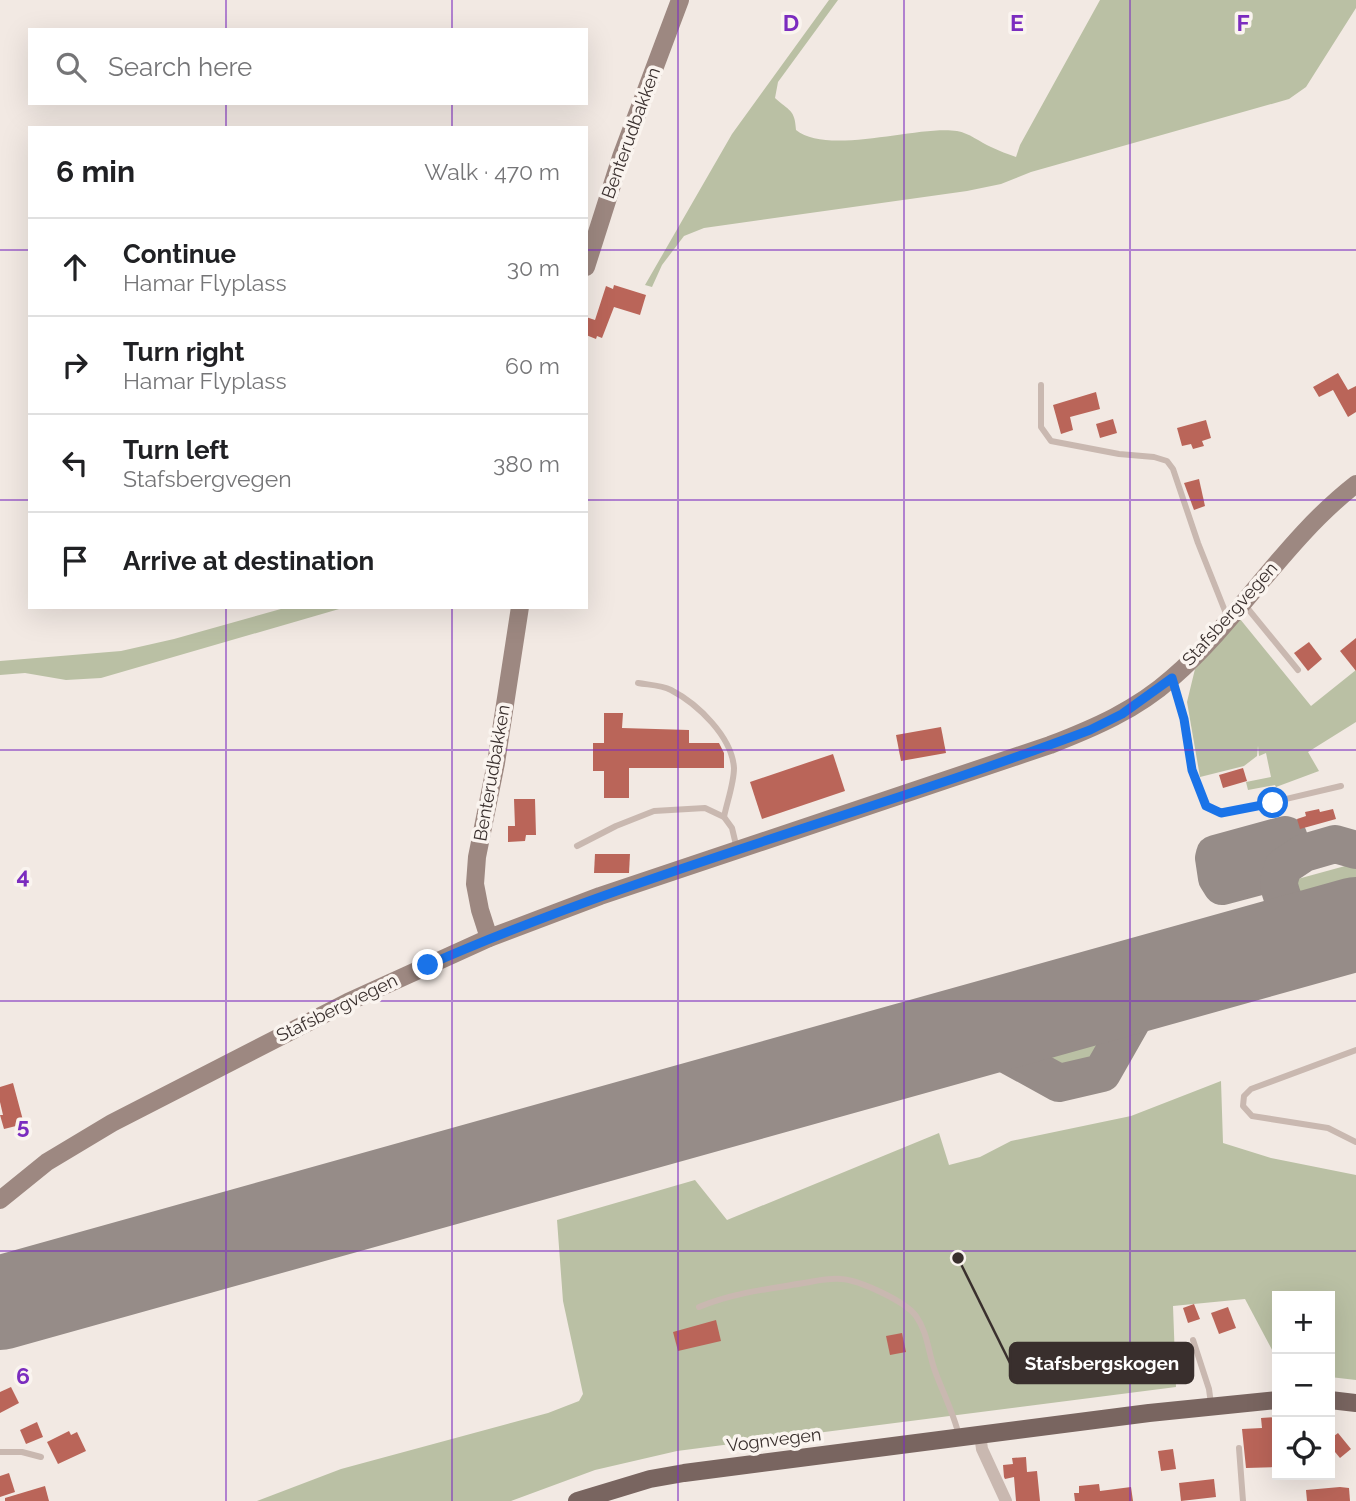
<!DOCTYPE html>
<meta charset="utf-8">
<style>
:root{--surface:#fff;--page:#f6f6f6;--text:#202124;--muted:#757577;--line:#e0e0e0}
body{margin:0;font-family:Raleway,sans-serif;background:var(--page);color:var(--text)}
.controls{position:absolute;right:21px;bottom:21px;display:grid;overflow:hidden;border-radius:0px;box-shadow:0 7px 28px #0002}
.controls button{width:63px;height:63px;display:grid;place-items:center;padding:0;border:0;border-bottom:2px solid var(--line);background:var(--surface);color:var(--text);font:35px sans-serif}
.stop{position:absolute;width:21px;height:21px;margin:-16px;border:5px solid #1a73e8;border-radius:50%;background:#fff}
.stop.end{background:#1a73e8;border-color:#fff;box-shadow:0 2px 7px #0008}
.list{margin:0;padding:0;list-style:none}
h2{display:flex;justify-content:space-between;align-items:center;height:91px;margin:0;padding:0 28px;font-size:30px}
h2 small{font-size:23px;font-weight:400;color:var(--muted)}
.list li{display:grid;grid-template-columns:46px 1fr auto;gap:21px;align-items:center;box-sizing:border-box;height:98px;padding:0 28px;border-top:2px solid var(--line)}
.list b{display:block;font-size:26px;white-space:nowrap}
.list p{margin:0;font-size:23px;white-space:nowrap;color:var(--muted)}
.list em{font-size:23px;font-style:normal;color:var(--muted)}
.icon{flex:none;width:38px;height:38px;fill:none;stroke:currentColor;stroke-width:2;stroke-linecap:round;stroke-linejoin:round}
.map{position:relative;flex:none;width:1356px;height:1501px;overflow:hidden}
.search{position:absolute;background:var(--surface);box-shadow:0 7px 28px #0002;left:28px;top:28px;width:560px;height:77px;display:flex;align-items:center;gap:18px;box-sizing:border-box;padding:0 24px;border-radius:0px;color:var(--muted);font-size:26px}
.panel{position:absolute;background:var(--surface);box-shadow:0 7px 28px #0002;left:28px;top:126px;width:560px;height:483px;border-radius:0px}
.map>svg:first-child{display:block}
</style>
<div class="map">
<svg width="1356" height="1501" viewBox="0 0 1356 1501">
<rect width="100%" height="100%" fill="#f2e9e3"/>
<g fill="#bac0a4">
<path d="M829 0H838L778 82 775 98C789 111 795 109 796 130 828 156 918 125 957 131 969 133 980 142 991 147 999 151 1008 154 1016 157L1020 145 1100 0H1356V8L1306 87 1289 99 1031 172 1001 184 967 191 704 228 684 236 662 265 652 287 645 285 732 134Z"/>
<polygon points="288,607 346,607 101,678 66,680 25,673 0,675 0,661 121,651 174,639"/>
<polygon points="1240,619 1311,706 1356,670 1356,722 1308,752 1319,771 1276,787 1275,785 1248,790 1246,782 1271,777 1266,753 1259,756 1258,746 1257,756 1244,766 1200,777 1187,702 1195,669"/>
<polygon points="1356,863 1356,913 1307,926 1294,880"/>
<polygon points="1138,995 1102,1061 1055,1073 987,1036"/>
<polygon points="1221,1081 1223,1143 1271,1158 1356,1175 1356,1380 1330,1377 1330,1296 1277,1296 1277,1359 1245,1299 1173,1306 1176,1387 677,1451 595,1470 511,1501 257,1501 341,1469 548,1413 579,1401 583,1394 563,1301 557,1220 695,1180 727,1220 939,1133 949,1165 980,1157 1011,1141 1131,1116"/>
</g>
<g fill="none" stroke-linecap="round" stroke-linejoin="round">
<g stroke="#968c88" stroke-width="38">
<polyline points="1279,882 1274,875 1268,874 1222,886 1217,878 1214,858 1215,854 1285,835 1288,836 1291,845"/>
<path d="M1287 944C1301 925 1281 903 1279 884 1279 878 1282 872 1283 867L1304 853 1335 844 1356 850"/>
<polyline points="966,1032 1059,1083 1102,1073 1155,980"/>
</g>
<polyline stroke="#968c88" stroke-width="94" points="0,1303 1356,924"/>
</g>
<g fill="#ba6559">
<polygon points="614,285 646,295 640,315 614,307 602,338 597,336 596,339 586,335 586,317 595,320 606,286 613,289"/>
<polygon points="1338,373 1348,390 1356,386 1356,412 1348,417 1333,390 1319,397 1313,387"/>
<polygon points="1096,392 1100,409 1070,417 1073,430 1061,434 1053,405"/>
<polygon points="1113,419 1117,433 1100,438 1096,424"/>
<polygon points="1206,420 1211,438 1202,441 1204,446 1193,449 1191,444 1182,446 1177,428"/>
<polygon points="1199,479 1205,506 1194,510 1184,483"/>
<polygon points="1356,638 1356,671 1340,651"/>
<polygon points="1309,642 1322,659 1308,671 1294,653"/>
<polygon points="604,713 623,713 622,728 689,730 689,743 719,743 724,753 724,768 629,768 629,798 604,798 604,771 593,771 593,743 604,743"/>
<polygon points="941,727 946,753 901,761 896,735"/>
<polygon points="833,754 845,791 762,819 750,782"/>
<polygon points="1243,768 1247,781 1223,788 1219,775"/>
<polygon points="514,799 535,799 536,835 526,835 525,841 508,842 508,826 515,826"/>
<polygon points="1319,809 1320,812 1333,809 1336,819 1300,829 1297,819 1306,816 1305,812"/>
<polygon points="595,854 630,854 629,873 594,873"/>
<polygon points="13,1083 24,1124 4,1129 0,1115 3,1115 0,1102 0,1087"/>
<polygon points="1194,1304 1200,1319 1188,1323 1183,1308"/>
<polygon points="1228,1307 1236,1328 1219,1334 1211,1313"/>
<polygon points="716,1320 721,1341 678,1351 673,1332"/>
<polygon points="902,1333 906,1352 890,1355 886,1336"/>
<polygon points="11,1387 19,1403 0,1413 0,1392"/>
<polygon points="1277,1417 1277,1467 1246,1468 1242,1429 1262,1428 1261,1418"/>
<polygon points="37,1422 43,1437 26,1444 20,1430"/>
<polygon points="69,1431 71,1435 77,1432 86,1451 58,1464 47,1442"/>
<polygon points="1338,1433 1351,1449 1340,1458 1330,1446 1330,1439"/>
<polygon points="1173,1449 1176,1469 1161,1471 1158,1451"/>
<polygon points="1026,1457 1027,1472 1037,1471 1040,1501 1016,1501 1014,1477 1005,1479 1004,1477 1003,1465 1013,1464 1012,1458"/>
<polygon points="9,1473 15,1492 0,1497 0,1476"/>
<polygon points="1214,1479 1216,1497 1181,1501 1179,1483"/>
<polygon points="1099,1484 1100,1491 1131,1487 1133,1501 1075,1501 1074,1493 1079,1493 1079,1486"/>
<polygon points="45,1486 49,1501 5,1501 5,1498"/>
<polygon points="1340,1487 1349,1488 1350,1501 1307,1501 1306,1490"/>
</g>
<g fill="none" stroke-linecap="round" stroke-linejoin="round">
<g stroke="#c9b8b0" stroke-width="6">
<polyline points="1041,385 1041,427 1051,441 1119,454 1154,457 1167,461 1173,469 1198,543 1227,616"/>
<polyline points="1244,604 1298,670"/>
<polyline points="1173,680 1188,737 1192,770 1206,806 1221,813 1231,812 1341,786"/>
<path d="M638 683C649 685 661 685 671 690 698 704 732 737 734 768 734 783 727 802 724 817"/>
<polyline points="577,846 616,826 654,811 705,808 724,817 732,828 737,849"/>
<polyline points="1356,1050 1251,1089 1244,1096 1243,1106 1252,1116 1328,1128 1356,1142"/>
<path d="M699 1307C733 1293 768 1289 804 1283 816 1281 828 1278 841 1279 859 1280 905 1301 916 1316 928 1333 928 1352 935 1371 943 1393 954 1414 959 1436"/>
<polyline points="1193,1340 1209,1389 1211,1404"/>
<polyline points="1239,1448 1243,1501"/>
<polyline points="0,1452 22,1452 41,1457"/>
</g>
<polyline stroke="#c9b8b0" stroke-width="12" points="980,1434 982,1449 1006,1501"/>
<g stroke="#9d8881" stroke-width="18">
<polyline points="586,267 621,157 680,0"/>
<polyline points="489,938 480,910 475,884 477,857 496,763 520,607"/>
<path d="M0 1200 47 1162 112 1123 348 1002 489 938 600 896 1050 745C1094 728 1136 710 1172 678 1239 620 1285 539 1356 484"/>
</g>
<g stroke="#796560" stroke-width="18">
<polyline points="1330,1400 1356,1403"/>
<polyline points="577,1501 650,1479 684,1473 1149,1413 1277,1400"/>
</g>
</g>
<g fill="none" stroke-linecap="round" stroke-linejoin="round">
<path stroke="#1a73e8" stroke-width="9" d="M428 965C642 871 871 813 1090 730L1122 714 1172 678 1184 719 1192 770 1206 806 1221 813 1273 803"/>
</g>
<path fill="none" stroke="#7b2cbf" stroke-width="2" stroke-opacity="0.55" d="M226 0V30M452 0V30M678 0V1501M904 0V1501M1130 0V1501M226 103V128M452 103V128M0 250H30M586 250H1356M0 500H30M586 500H1356M226 607V1501M452 607V1501M0 750H1356M0 1001H1356M0 1251H1356"/>
<g text-anchor="middle" stroke-width="7" stroke-linejoin="round" paint-order="stroke">
<g font-size="18" fill="#392f2d" stroke="#faf4ef">
<text transform="translate(631 133) rotate(-70)" y="6">Benterudbakken</text>
<text transform="translate(1230 614) rotate(-48)" y="6">Stafsbergvegen</text>
<text transform="translate(492 773) rotate(-80)" y="6">Benterudbakken</text>
<text transform="translate(337 1008) rotate(-26)" y="6">Stafsbergvegen</text>
<text transform="translate(774 1440) rotate(-7)" y="6">Vognvegen</text>
</g>
</g>
<g font-size="23" text-anchor="middle" font-weight="bold" fill="#7b2cbf" stroke="#faf4ef" stroke-width="7" stroke-linejoin="round" paint-order="stroke">
<text x="791" y="31">D</text>
<text x="1017" y="31">E</text>
<text x="1243" y="31">F</text>
<text x="23" y="884">4</text>
<text x="23" y="1134">5</text>
<text x="23" y="1384">6</text>
</g>
<path fill="none" stroke="#392f2d" stroke-width="2.5" d="M958 1258L1010 1363"/>
<circle fill="#392f2d" stroke="#faf4ef" stroke-width="2.5" cx="958" cy="1258" r="7"/>
<rect fill="#392f2d" stroke="#392f2d" stroke-width="2.5" x="1010" y="1343" width="183" height="40" rx="7"/>
<g font-size="19" text-anchor="middle" font-weight="bold" fill="#fff">
<text x="1102" y="1370">Stafsbergskogen</text>
</g>
</svg>
<div class="controls">
<button>+</button>
<button>−</button>
<button><svg class="icon" aria-label="locate" viewBox="0 0 24 24"><circle cx="12" cy="12" r="6"/><path d="M12 2v4M12 18v4M2 12h4M18 12h4"/></svg></button>
</div>
<div class="stop" style="left:1273px;top:803px"></div>
<div class="stop end" style="left:428px;top:965px"></div>
<div class="search"><svg class="icon" aria-label="search" viewBox="0 0 24 24"><circle cx="10" cy="10" r="6"/><path d="M15 15l6 6"/></svg>Search here</div>
<section class="panel">
<h2>6 min<small>Walk · 470 m</small></h2>
<ul class="list">
<li><svg class="icon" aria-label="ahead" viewBox="0 0 24 24"><path d="M12 20V5M6 11l6-6 6 6"/></svg><div><b>Continue</b><p>Hamar Flyplass</p></div><em>30 m</em></li>
<li><svg class="icon" aria-label="right" viewBox="0 0 24 24"><path d="M7 20v-9h11M14 6l5 5-5 5"/></svg><div><b>Turn right</b><p>Hamar Flyplass</p></div><em>60 m</em></li>
<li><svg class="icon" aria-label="left" viewBox="0 0 24 24"><path d="M17 20v-9H6M10 6l-5 5 5 5"/></svg><div><b>Turn left</b><p>Stafsbergvegen</p></div><em>380 m</em></li>
<li><svg class="icon" aria-label="arrive" viewBox="0 0 24 24"><path d="M6 21V4h12l-3 4 3 4H6"/></svg><div><b>Arrive at destination</b></div></li>
</ul>
</section>
</div>
